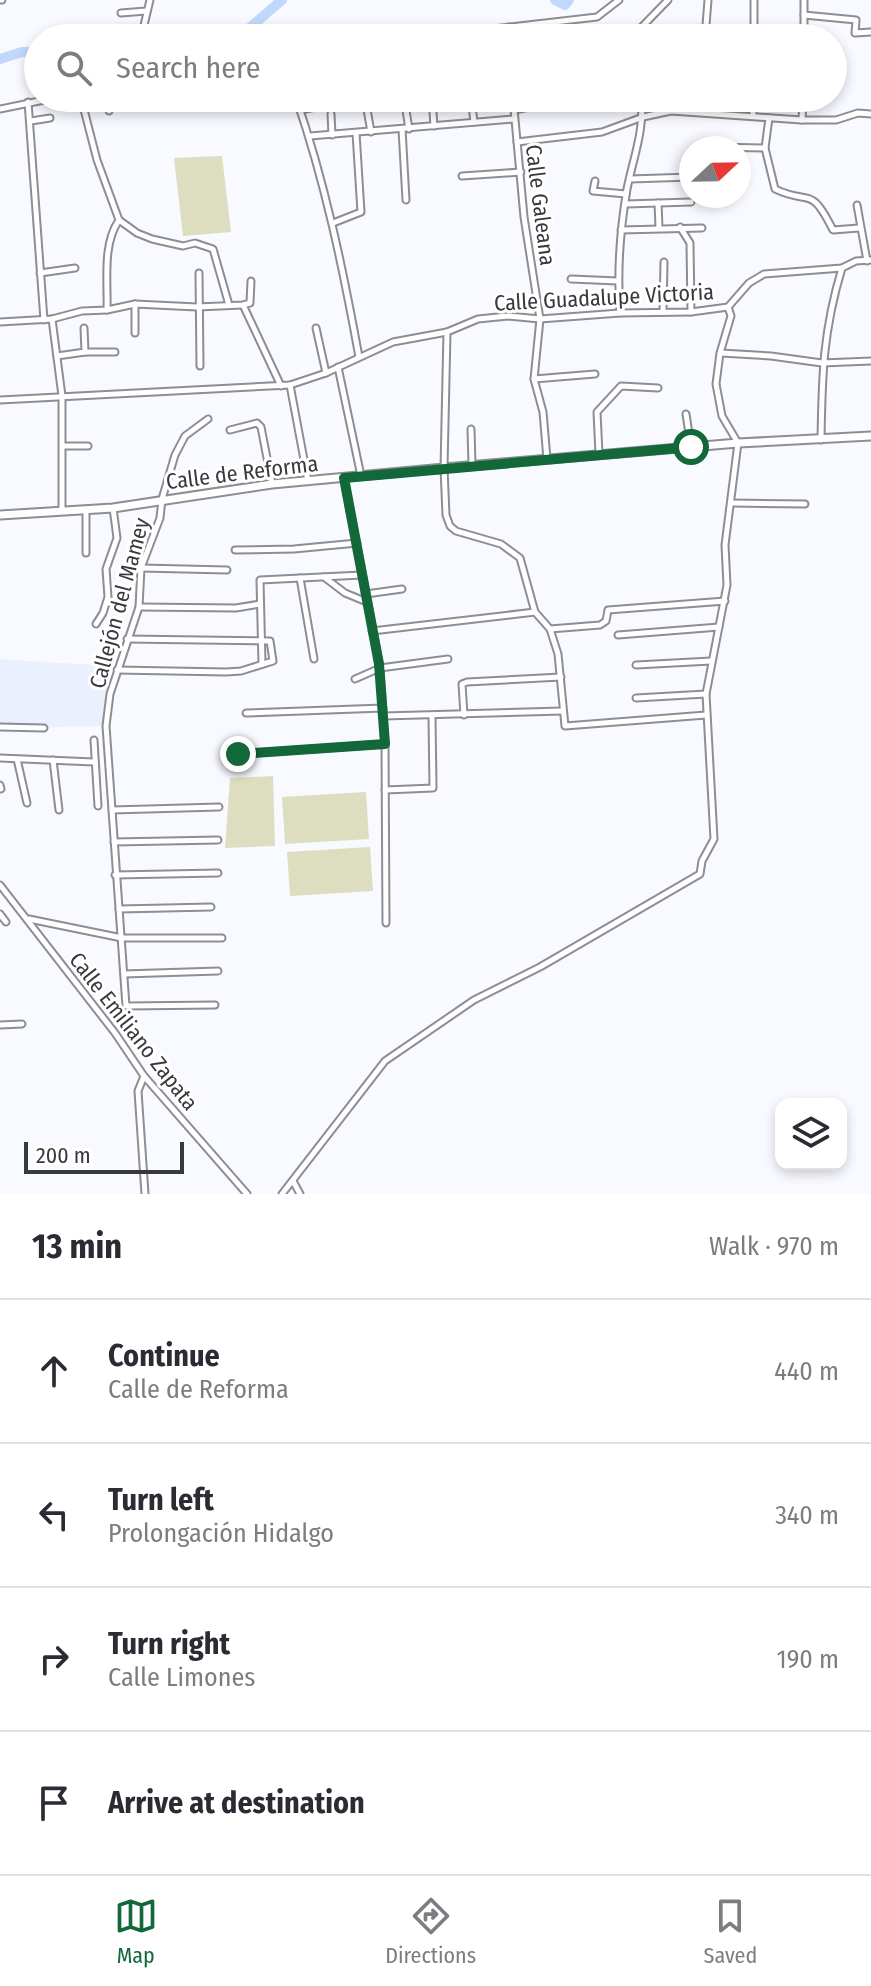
<!DOCTYPE html>
<meta charset="utf-8">
<style>
:root{--surface:#fff;--page:#f2f2f3;--text:#2b2b33;--muted:#7c7c81;--line:#e1e1e2;--accent:#13683a}
body{margin:0;font-family:"Fira Sans Condensed",sans-serif;background:var(--page);color:var(--text)}
.controls{position:absolute;right:24px;bottom:24px;display:grid;overflow:hidden;border-radius:16px;box-shadow:0 4px 12px #0003}
.controls button{width:72px;height:72px;display:grid;place-items:center;padding:0;border:0;border-bottom:2px solid var(--line);background:var(--surface);color:var(--text);font:40px sans-serif}
.compass{position:absolute;left:679px;top:136px;width:72px;height:72px;border-radius:50%;background:var(--surface);box-shadow:0 4px 12px #0003;rotate:68deg}
.scale{position:absolute;left:24px;bottom:20px;width:160px;box-sizing:border-box;padding-left:8px;border:4px solid #38393b;border-top:0;font-size:22px;line-height:28px;white-space:nowrap;color:#38393b;-webkit-text-stroke:6px #fff;paint-order:stroke}
.stop{position:absolute;width:24px;height:24px;margin:-18px;border:6px solid #13683a;border-radius:50%;background:#fff}
.stop.end{background:#13683a;border-color:#fff;box-shadow:0 2px 8px #0008}
.list{margin:0;padding:0;list-style:none}
h2{display:flex;justify-content:space-between;align-items:center;height:104px;margin:0;padding:0 32px;font-size:34px}
h2 small{font-size:26px;font-weight:400;color:var(--muted)}
.list li{display:grid;grid-template-columns:52px 1fr auto;gap:24px;align-items:center;box-sizing:border-box;height:144px;padding:0 32px;border-top:2px solid var(--line)}
.list b{display:block;font-size:30px;white-space:nowrap}
.list p{margin:0;font-size:26px;white-space:nowrap;color:var(--muted)}
.list em{font-size:26px;font-style:normal;color:var(--muted)}
.icon{flex:none;width:44px;height:44px;fill:none;stroke:currentColor;stroke-width:2;stroke-linecap:round;stroke-linejoin:round}
.map{position:relative;flex:none;width:871px;height:1194px;overflow:hidden}
.search{position:absolute;background:var(--surface);box-shadow:0 4px 12px #0003;left:24px;right:24px;top:24px;height:88px;display:flex;align-items:center;gap:20px;box-sizing:border-box;padding:0 28px;border-radius:44px;color:var(--muted);font-size:30px}
.sheet{height:680px;background:var(--surface)}
nav{display:flex;justify-content:space-around;align-items:center;box-sizing:border-box;height:112px;border-top:2px solid var(--line);background:var(--surface);font-size:22px;color:var(--muted)}
nav a{display:grid;justify-items:center;gap:4px}
nav .on{color:var(--accent)}
.map>svg:first-child{display:block}
</style>
<div class="map">
<svg width="871" height="1194" viewBox="0 0 871 1194">
<rect width="100%" height="100%" fill="#f8faff"/>
<polygon fill="#ebf0fe" points="0,659 109,666 106,726 0,728"/>
<g fill="#dcdebf">
<polygon points="222,156 231,232 183,236 174,158"/>
<polygon points="273,776 275,846 225,848 230,778"/>
<polygon points="366,792 369,839 285,844 282,797"/>
<polygon points="370,847 373,891 290,896 287,852"/>
</g>
<g fill="none" stroke-linecap="round" stroke-linejoin="round">
<g stroke="#bfd8fb" stroke-width="10">
<polyline points="555,0 565,5 569,0"/>
<polyline points="238,38 282,0"/>
<polyline points="0,59 22,52 38,52"/>
</g>
<defs>
<g id="minor">
<polyline points="0,0 2,0"/>
<polyline points="121,13 146,11"/>
<polyline points="804,15 856,20 855,33 871,32"/>
<polyline points="509,27 510,38"/>
<polyline points="123,32 138,38"/>
<polyline points="633,36 668,0"/>
<polyline points="634,36 658,38"/>
<polyline points="141,38 150,0"/>
<polyline points="196,38 199,36"/>
<polyline points="461,38 485,30 597,17 619,0"/>
<polyline points="705,38 708,0"/>
<polyline points="754,38 754,0"/>
<polyline points="804,38 804,0"/>
<path d="M81 98 97 160 119 220C102 245 108 281 107 310"/>
<polyline points="108,98 109,111"/>
<path d="M296 98C325 182 343 269 359 357"/>
<polyline points="365,98 371,132"/>
<polyline points="404,98 409,129"/>
<polyline points="432,98 434,126"/>
<polyline points="471,98 474,122"/>
<polyline points="513,98 524,217 540,319 534,379 543,412 547,459"/>
<polyline points="708,98 708,113"/>
<polyline points="28,102 44,320"/>
<polyline points="0,109 54,98"/>
<polyline points="301,110 320,106"/>
<polyline points="514,110 576,98"/>
<polyline points="331,114 332,135"/>
<polyline points="753,116 753,98"/>
<path d="M769 118 765 148 775 189C811 206 810 184 833 230L859 228"/>
<polyline points="802,120 803,98"/>
<polyline points="31,121 50,118"/>
<polyline points="402,129 406,200"/>
<polyline points="310,136 514,119"/>
<polyline points="517,142 602,132 643,117 671,111 802,120 836,120 858,113 871,114"/>
<polyline points="713,147 765,148"/>
<polyline points="462,176 521,172"/>
<polyline points="630,179 691,177"/>
<polyline points="595,181 593,191 626,194"/>
<polyline points="658,203 659,228"/>
<polyline points="626,204 691,202"/>
<polyline points="857,205 867,261"/>
<polyline points="119,220 137,233 152,239 183,246 195,243 213,249 229,305"/>
<polyline points="333,223 361,212 356,133"/>
<polyline points="680,227 690,243 691,312"/>
<polyline points="621,230 702,228"/>
<polyline points="40,273 75,268"/>
<polyline points="199,273 200,366"/>
<polyline points="571,279 618,281"/>
<polyline points="243,305 281,386"/>
<polyline points="663,312 664,262"/>
<path d="M620 313C617 272 620 230 627 189 633 159 645 129 641 98"/>
<polyline points="52,319 62,396 62,511"/>
<polyline points="0,322 52,319 82,311 107,310 135,304 197,307 243,305 250,303 251,281"/>
<polyline points="316,328 326,373"/>
<polyline points="447,332 444,468 446,515 450,526 456,531 501,544 520,558 535,612 550,629 558,654 565,726 706,715"/>
<polyline points="135,333 135,304"/>
<polyline points="85,352 115,352"/>
<polyline points="721,353 771,356 822,363 871,361"/>
<polyline points="57,356 85,352 84,328"/>
<polyline points="338,367 361,476"/>
<polyline points="534,379 595,374"/>
<polyline points="290,385 308,481"/>
<polyline points="0,400 290,385 326,373 393,342 447,332 478,319 508,316 540,319 620,313 691,312 728,307 749,283 764,274 842,268 856,261 871,260"/>
<polyline points="686,414 691,447"/>
<polyline points="208,419 185,436 175,455 162,499 160,518 141,568 139,607 110,694 106,726 126,1006 215,1005"/>
<polyline points="471,429 472,465"/>
<polyline points="230,430 257,423 261,427 272,484"/>
<path d="M821 440C822 375 823 331 842 268"/>
<polyline points="63,446 88,446"/>
<polyline points="599,454 597,412 621,386 658,388"/>
<polyline points="344,478 380,668 385,744 386,923"/>
<polyline points="732,503 805,504"/>
<polyline points="86,510 86,553"/>
<polyline points="235,550 294,549 357,543"/>
<polyline points="141,568 227,570"/>
<polyline points="324,577 345,593 367,602"/>
<polyline points="300,578 314,659"/>
<polyline points="366,594 402,589"/>
<polyline points="139,607 236,608 260,604"/>
<polyline points="96,624 103,613 108,597 106,569 117,538 113,508"/>
<polyline points="550,629 600,625 606,621 608,610 725,601"/>
<polyline points="372,631 535,612"/>
<polyline points="618,635 719,627"/>
<polyline points="262,664 260,580 362,575"/>
<polyline points="636,665 711,661"/>
<polyline points="117,670 226,672 241,671 273,661 270,641 127,639"/>
<polyline points="355,679 380,668 448,659"/>
<polyline points="636,698 706,694"/>
<polyline points="246,713 383,708"/>
<polyline points="464,715 462,684 467,682 561,677"/>
<polyline points="383,716 562,711"/>
<polyline points="0,727 44,728"/>
<polyline points="94,740 98,806"/>
<polyline points="238,754 385,744"/>
<polyline points="0,758 94,762"/>
<polyline points="17,759 27,803"/>
<polyline points="53,760 59,810"/>
<polyline points="0,785 1,789"/>
<polyline points="385,790 433,788 432,717"/>
<polyline points="112,810 219,807"/>
<polyline points="114,842 218,840"/>
<polyline points="115,875 218,873"/>
<polyline points="0,885 115,1033 144,1076 247,1194"/>
<polyline points="119,909 211,907"/>
<polyline points="0,914 6,922"/>
<polyline points="29,919 122,938 222,938"/>
<polyline points="124,974 218,971"/>
<polyline points="0,1025 22,1024"/>
<polyline points="144,1076 138,1091 145,1194"/>
<polyline points="293,1181 300,1194"/>
<polyline points="282,1194 385,1061 474,1000 540,967 700,874 702,861 714,839 706,694 727,585 725,545 738,443 722,416 716,384 720,353 731,316 728,307"/>
</g>
<polyline id="secondary" points="0,515 113,508 272,484 444,468 738,443 871,436"/>
</defs>
<use href="#minor" stroke="#8c8e93" stroke-width="9"/>
<use href="#secondary" stroke="#8c8e93" stroke-width="11"/>
<use href="#minor" stroke="#fff" stroke-width="5"/>
<use href="#secondary" stroke="#fff" stroke-width="7"/>
</g>
<g fill="none" stroke-linecap="round" stroke-linejoin="round">
<polyline stroke="#13683a" stroke-width="10" points="238,754 385,744 379,664 344,478 691,447"/>
</g>
<g text-anchor="middle" stroke-width="6" stroke-linejoin="round" paint-order="stroke">
<g font-size="22" fill="#38393b" stroke="#fff">
<text transform="translate(541 205) rotate(83)" y="8">Calle Galeana</text>
<text transform="translate(604 297) rotate(-3)" y="8">Calle Guadalupe Victoria</text>
<text transform="translate(242 472) rotate(-7)" y="8">Calle de Reforma</text>
<text transform="translate(119 603) rotate(-75)" y="8">Callejón del Mamey</text>
<text transform="translate(134 1031) rotate(52)" y="8">Calle Emiliano Zapata</text>
</g>
</g>
</svg>
<div class="controls">
<button><svg class="icon" aria-label="layers" viewBox="0 0 24 24"><path d="M12 4l9 5-9 5-9-5zM3 14l9 5 9-5"/></svg></button>
</div>
<svg class="compass" viewBox="-18 -18 36 36"><path d="M0-13l5 13h-10z" fill="#e53935"/><path d="M0 13l5-13h-10z" fill="#7c7c81"/></svg>
<div class="scale">200 m</div>
<div class="stop" style="left:691px;top:447px"></div>
<div class="stop end" style="left:238px;top:754px"></div>
<div class="search"><svg class="icon" aria-label="search" viewBox="0 0 24 24"><circle cx="10" cy="10" r="6"/><path d="M15 15l6 6"/></svg>Search here</div>
</div>
<section class="sheet">
<h2>13 min<small>Walk · 970 m</small></h2>
<ul class="list">
<li><svg class="icon" aria-label="ahead" viewBox="0 0 24 24"><path d="M12 20V5M6 11l6-6 6 6"/></svg><div><b>Continue</b><p>Calle de Reforma</p></div><em>440 m</em></li>
<li><svg class="icon" aria-label="left" viewBox="0 0 24 24"><path d="M17 20v-9H6M10 6l-5 5 5 5"/></svg><div><b>Turn left</b><p>Prolongación Hidalgo</p></div><em>340 m</em></li>
<li><svg class="icon" aria-label="right" viewBox="0 0 24 24"><path d="M7 20v-9h11M14 6l5 5-5 5"/></svg><div><b>Turn right</b><p>Calle Limones</p></div><em>190 m</em></li>
<li><svg class="icon" aria-label="arrive" viewBox="0 0 24 24"><path d="M6 21V4h12l-3 4 3 4H6"/></svg><div><b>Arrive at destination</b></div></li>
</ul>
</section>
<nav>
<a class="on"><svg class="icon" aria-label="map" viewBox="0 0 24 24"><path d="M3 6l6-2 6 2 6-2v14l-6 2-6-2-6 2zM9 4v14M15 6v14"/></svg>Map</a>
<a><svg class="icon" aria-label="directions" viewBox="0 0 24 24"><path d="M12 3l9 9-9 9-9-9zM9 14v-3h6M13 9l2 2-2 2"/></svg>Directions</a>
<a><svg class="icon" aria-label="saved" viewBox="0 0 24 24"><path d="M7 4h10v16l-5-4-5 4z"/></svg>Saved</a>
</nav>
